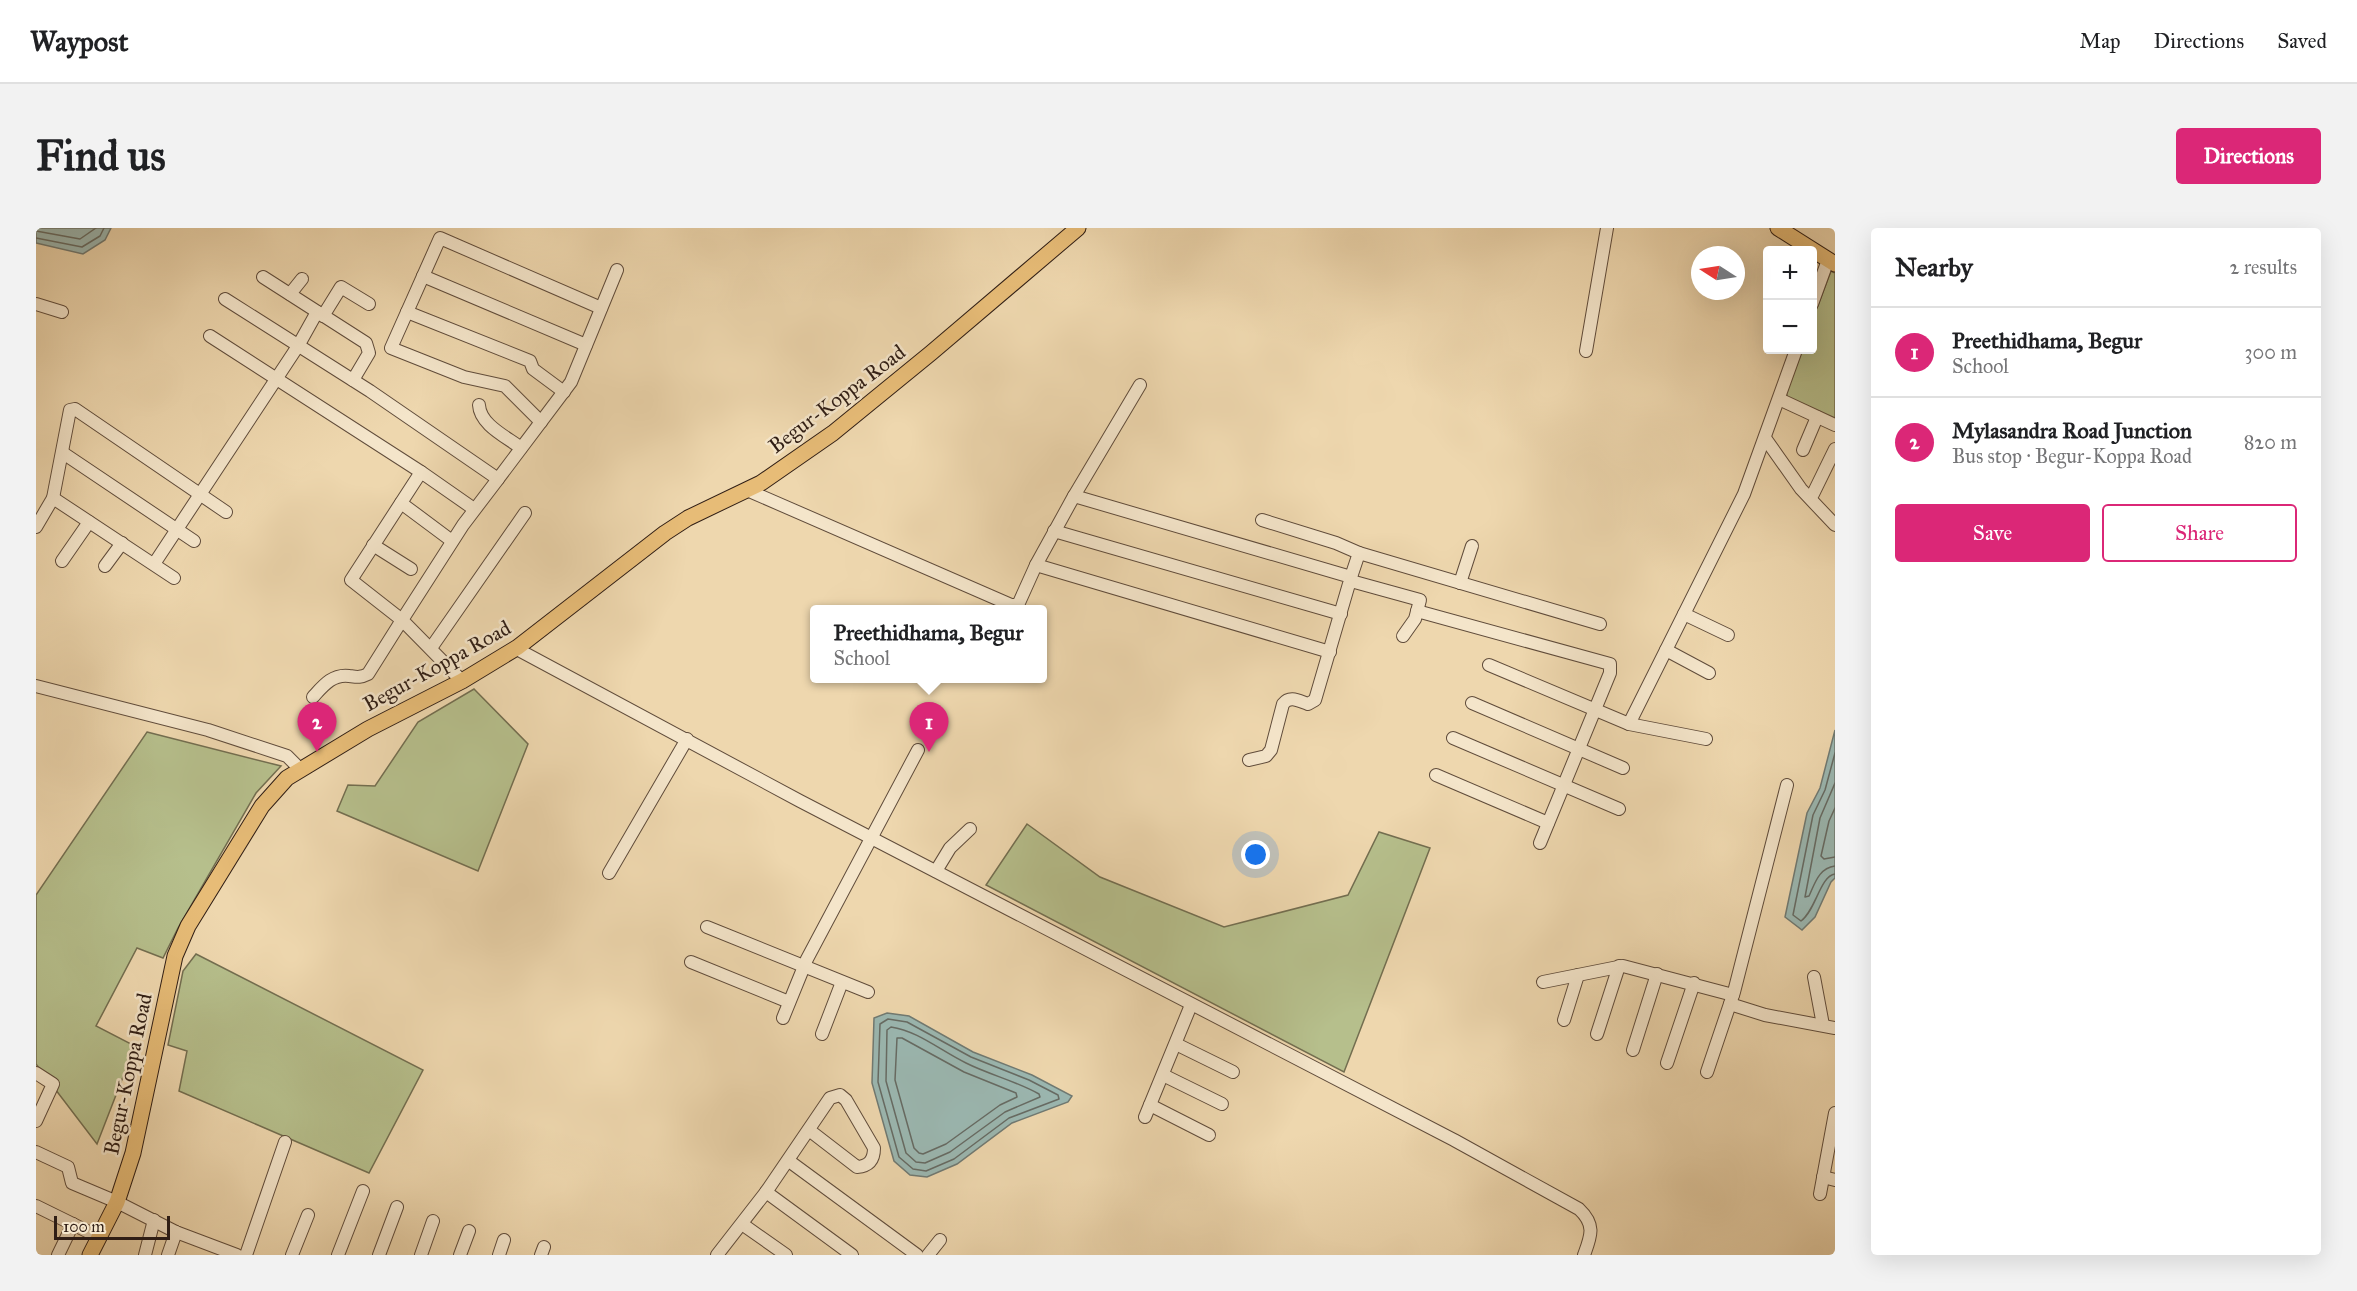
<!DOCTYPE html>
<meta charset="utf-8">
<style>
:root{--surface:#fff;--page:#f2f2f2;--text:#202124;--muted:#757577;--line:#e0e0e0;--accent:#db2777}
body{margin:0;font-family:"IM FELL Great Primer",serif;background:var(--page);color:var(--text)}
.controls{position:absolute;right:18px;top:18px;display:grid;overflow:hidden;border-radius:6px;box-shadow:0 6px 24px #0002}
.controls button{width:54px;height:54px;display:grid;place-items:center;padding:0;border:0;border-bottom:2px solid var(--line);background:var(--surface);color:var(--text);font:30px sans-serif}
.compass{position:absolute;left:1655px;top:18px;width:54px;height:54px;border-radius:50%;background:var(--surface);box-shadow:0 6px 24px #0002;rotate:282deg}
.scale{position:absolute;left:18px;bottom:15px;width:116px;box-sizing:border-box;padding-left:6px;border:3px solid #301e15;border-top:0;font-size:16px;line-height:21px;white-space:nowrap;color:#301e15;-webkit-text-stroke:4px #f4e5ca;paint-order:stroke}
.you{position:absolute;left:1220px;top:627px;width:21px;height:21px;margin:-15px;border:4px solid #fff;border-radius:50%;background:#1a73e8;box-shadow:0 0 0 9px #1a73e833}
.badge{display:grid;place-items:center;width:39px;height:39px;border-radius:50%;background:var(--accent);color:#fff;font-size:20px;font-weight:700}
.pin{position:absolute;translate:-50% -50px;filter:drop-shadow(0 2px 3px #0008)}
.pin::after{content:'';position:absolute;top:32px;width:21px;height:18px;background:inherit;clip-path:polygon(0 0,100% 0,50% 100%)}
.popup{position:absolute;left:774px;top:377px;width:237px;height:78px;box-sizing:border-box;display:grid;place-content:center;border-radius:6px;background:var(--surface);filter:drop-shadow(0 2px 4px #0005);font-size:20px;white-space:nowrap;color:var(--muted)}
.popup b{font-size:22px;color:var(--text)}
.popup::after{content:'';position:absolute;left:50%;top:100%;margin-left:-12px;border:12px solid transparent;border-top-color:var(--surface)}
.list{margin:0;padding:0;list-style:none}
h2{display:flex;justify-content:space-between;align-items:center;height:78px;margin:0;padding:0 24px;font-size:26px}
h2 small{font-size:20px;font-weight:400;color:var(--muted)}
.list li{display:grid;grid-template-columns:39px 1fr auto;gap:18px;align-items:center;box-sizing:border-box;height:90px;padding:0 24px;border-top:2px solid var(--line)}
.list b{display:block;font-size:22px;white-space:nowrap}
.list p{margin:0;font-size:20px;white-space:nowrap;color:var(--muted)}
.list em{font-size:20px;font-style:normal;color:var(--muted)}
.actions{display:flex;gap:12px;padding:18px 24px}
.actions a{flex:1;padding:14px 0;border:2px solid var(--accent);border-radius:6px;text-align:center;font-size:21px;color:var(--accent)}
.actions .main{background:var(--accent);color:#fff}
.map{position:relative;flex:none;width:1799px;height:1027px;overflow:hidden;border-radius:6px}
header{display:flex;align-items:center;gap:36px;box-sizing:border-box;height:84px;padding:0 30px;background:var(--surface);border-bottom:2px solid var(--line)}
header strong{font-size:28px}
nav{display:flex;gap:33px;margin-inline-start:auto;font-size:21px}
.intro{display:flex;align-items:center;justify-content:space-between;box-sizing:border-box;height:144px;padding:0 36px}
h1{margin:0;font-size:42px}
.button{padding:15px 27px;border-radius:6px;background:var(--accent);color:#fff;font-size:21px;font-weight:700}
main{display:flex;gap:36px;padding:0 36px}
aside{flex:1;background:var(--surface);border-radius:6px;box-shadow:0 6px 24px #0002}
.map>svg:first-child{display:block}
</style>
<header>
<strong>Waypost</strong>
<nav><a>Map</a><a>Directions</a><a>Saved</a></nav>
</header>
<div class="intro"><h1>Find us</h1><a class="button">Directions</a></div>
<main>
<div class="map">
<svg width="1799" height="1027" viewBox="0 0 1799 1027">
<rect width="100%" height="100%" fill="#eed7ae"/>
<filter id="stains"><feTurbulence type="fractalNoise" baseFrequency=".00333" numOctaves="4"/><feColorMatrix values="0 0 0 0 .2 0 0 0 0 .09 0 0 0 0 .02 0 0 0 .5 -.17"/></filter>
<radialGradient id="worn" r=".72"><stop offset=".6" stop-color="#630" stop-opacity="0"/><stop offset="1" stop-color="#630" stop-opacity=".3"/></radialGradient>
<g fill="#b6bf8c" stroke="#736e50" stroke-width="1.5">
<polygon points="1795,43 1799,45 1799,191 1752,171 1749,161 1764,122 1776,122 1777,90"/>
<polygon points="438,461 492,516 442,643 301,583 312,557 339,558 382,494"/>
<polygon points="111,504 245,538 220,565 142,700 127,730 101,720 60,798 99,818 61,916 0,836 0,667"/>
<polygon points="991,596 1064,649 1188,699 1312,667 1343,604 1394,620 1308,844 950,657"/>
<polygon points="160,726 387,842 333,945 143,863 151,823 132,817 147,743"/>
</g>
<g fill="#9bb8b2" stroke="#707a73" stroke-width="1.5">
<polygon points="0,0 75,0 69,12 47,26 0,15"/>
<polygon points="1799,502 1799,650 1795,654 1779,689 1766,702 1749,689 1771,585 1784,560"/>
<polygon points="851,785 873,788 937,824 996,847 1036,868 1032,874 976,895 921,936 891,949 874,947 858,933 836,855 838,790"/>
</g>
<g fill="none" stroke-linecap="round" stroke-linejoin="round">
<g stroke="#666b64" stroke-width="1.5">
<polyline points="0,3 44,11 60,0"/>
<polyline points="0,10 46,19 64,8 68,0"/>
<path d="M1799 525 1789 562 1777 587 1757 687 1765 693C1780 682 1784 648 1799 646"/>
<path d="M1799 555 1784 590 1769 669 1773 668C1779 655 1783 640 1799 638"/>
<polyline points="1799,580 1793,593 1785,628 1788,631 1799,629"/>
<polygon points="852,791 871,794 935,829 993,852 1022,867 1023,871 973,890 918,931 890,943 877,941 863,929 842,854 844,796"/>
<path d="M855 799C882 803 905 823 930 835 954 847 980 853 1003 866L1004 869 969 884 914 924 889 935 880 934 870 925 850 853 851 802Z"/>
<polygon points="861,810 866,810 928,844 980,865 981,869 964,877 910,916 887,926 883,925 878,920 859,852"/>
</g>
<defs>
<g id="minor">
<polyline points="387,48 550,117"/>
<polyline points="227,49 330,115 333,125 317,152"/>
<polyline points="254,66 266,51"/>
<polyline points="189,71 334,163 462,251 427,297 366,392 426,453"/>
<polyline points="0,76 26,84"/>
<polyline points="1776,76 1792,32"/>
<polyline points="371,84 494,133 497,141 528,164"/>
<polyline points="287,88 305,59 333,76"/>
<polyline points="174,108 385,244"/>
<polyline points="1550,123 1571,0"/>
<polyline points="1743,171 1799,197"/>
<path d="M443 177C444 197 471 209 485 220"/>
<polyline points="505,194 469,158 428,149 355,120 404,10 565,80"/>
<polyline points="1729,210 1765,261 1799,297"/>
<polyline points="1767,222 1781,189"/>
<polyline points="27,225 158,313"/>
<polyline points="462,251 535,154 581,42"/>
<polyline points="711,262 975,377 982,377 1000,337 1038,268 1104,157"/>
<polyline points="1777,266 1799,221"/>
<path d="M1038 268 1315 349 1279 472 1272 476C1263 473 1254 467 1247 476L1235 522 1230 528 1213 532"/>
<polyline points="17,270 138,350"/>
<polyline points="365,275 416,313"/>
<polyline points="1226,292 1300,315 1323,325 1315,349"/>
<polyline points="0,299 17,270 34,182 39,181 190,284"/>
<polyline points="1018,303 1305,386"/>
<polyline points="337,317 375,341"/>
<polyline points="1323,325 1564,396"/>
<polyline points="26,333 53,294"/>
<polyline points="118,336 262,118 281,84"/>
<polyline points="1000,337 1294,424"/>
<polyline points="69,338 86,315"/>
<polyline points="1315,353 1384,372 1379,391 1367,408"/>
<polyline points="1424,355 1436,318"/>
<polyline points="1381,383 1574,436 1574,445 1504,615"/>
<polyline points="1648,386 1692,407"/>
<polyline points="395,420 489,285"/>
<path d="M479 420 764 573 1418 912 1543 981C1560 997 1555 1008 1548 1027"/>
<polyline points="1630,422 1673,445"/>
<polyline points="1453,437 1593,496 1670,511"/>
<polyline points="0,458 172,502 251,528 264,541"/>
<path d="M277 469C287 458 296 446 313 448 321 449 324 450 332 446L366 392 315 352 385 244 438 281"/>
<polyline points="1436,475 1587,540"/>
<polyline points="1593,496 1708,266 1760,122"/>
<polyline points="1417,510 1583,581"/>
<polyline points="1400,547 1512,595"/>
<polyline points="900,643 914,620 934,601"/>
<polyline points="573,645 651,511"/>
<polyline points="671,699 832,764"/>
<polyline points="655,734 753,774"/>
<polyline points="1778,749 1787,797"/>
<polyline points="1507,754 1587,738 1697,767"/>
<polyline points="1694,776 1729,787 1799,800"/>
<polyline points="747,790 771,731 882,522"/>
<polyline points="1528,792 1542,747"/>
<polyline points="786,806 806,754"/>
<polyline points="1561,806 1583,738"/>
<polyline points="1140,816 1197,844"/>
<polyline points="1597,822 1621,746"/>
<polyline points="1631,835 1658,755"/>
<polyline points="1671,844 1698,764 1751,557"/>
<polyline points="0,845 17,856 0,893"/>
<polyline points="1127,847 1186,876"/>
<polyline points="1114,877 1173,907"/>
<polyline points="1109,889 1155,777"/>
<polyline points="0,924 32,939 36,955 81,974 140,1004 201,1027"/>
<polyline points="753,933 881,1027"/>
<polyline points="1787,949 1799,952"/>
<polyline points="730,964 816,1027"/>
<polyline points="1784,966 1799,885"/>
<polyline points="0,978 63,1009"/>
<polyline points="706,996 750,1027"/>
<polyline points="22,1027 37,996"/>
<polyline points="109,1027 118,992"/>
<polyline points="132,1027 140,1004"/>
<polyline points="210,1027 249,914"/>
<polyline points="256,1027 272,987"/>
<polyline points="302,1027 327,963"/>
<polyline points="343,1027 361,979"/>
<polyline points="385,1027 397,993"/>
<polyline points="424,1027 433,1003"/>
<polyline points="463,1027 468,1012"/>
<polyline points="505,1027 508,1019"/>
<path d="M681 1027 730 964 794 870 804 867 810 872 838 920C838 932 833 938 821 939L773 902"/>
<polyline points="892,1027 904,1012"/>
</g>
<g id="major">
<polyline points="1742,0 1799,36"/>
<polyline points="54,1027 81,974 97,925 139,728 152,698 226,578 251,550 332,501 426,453 482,419 629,305 652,290 725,255 797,205 895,125 1042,0"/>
</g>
</defs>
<use href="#minor" stroke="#604c3b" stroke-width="14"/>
<use href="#major" stroke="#301e15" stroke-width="17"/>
<use href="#minor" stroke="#f4e5ca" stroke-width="12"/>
<use href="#major" stroke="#e7bc77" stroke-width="15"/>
</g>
<g text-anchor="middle" stroke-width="5" stroke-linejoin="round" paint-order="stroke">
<g font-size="21" fill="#301e15" stroke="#f4e5ca">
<text transform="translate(801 171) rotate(-37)" y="7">Begur-Koppa Road</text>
<text transform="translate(401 438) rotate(-29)" y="7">Begur-Koppa Road</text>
<text transform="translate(92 846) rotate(-78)" y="7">Begur-Koppa Road</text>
</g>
</g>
<rect width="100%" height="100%" filter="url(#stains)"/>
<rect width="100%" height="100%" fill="url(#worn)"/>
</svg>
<div class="controls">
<button>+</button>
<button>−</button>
</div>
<svg class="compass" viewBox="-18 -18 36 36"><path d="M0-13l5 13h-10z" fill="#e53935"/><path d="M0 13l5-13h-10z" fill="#757577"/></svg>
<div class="scale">100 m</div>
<div class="you"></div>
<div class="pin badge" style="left:893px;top:524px">1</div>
<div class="popup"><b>Preethidhama, Begur</b>School</div>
<div class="pin badge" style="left:281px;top:524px">2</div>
</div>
<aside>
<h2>Nearby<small>2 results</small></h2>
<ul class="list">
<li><span class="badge">1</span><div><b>Preethidhama, Begur</b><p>School</p></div><em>300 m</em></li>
<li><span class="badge">2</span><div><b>Mylasandra Road Junction</b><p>Bus stop · Begur-Koppa Road</p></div><em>820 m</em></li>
</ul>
<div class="actions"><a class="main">Save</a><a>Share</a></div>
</aside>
</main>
